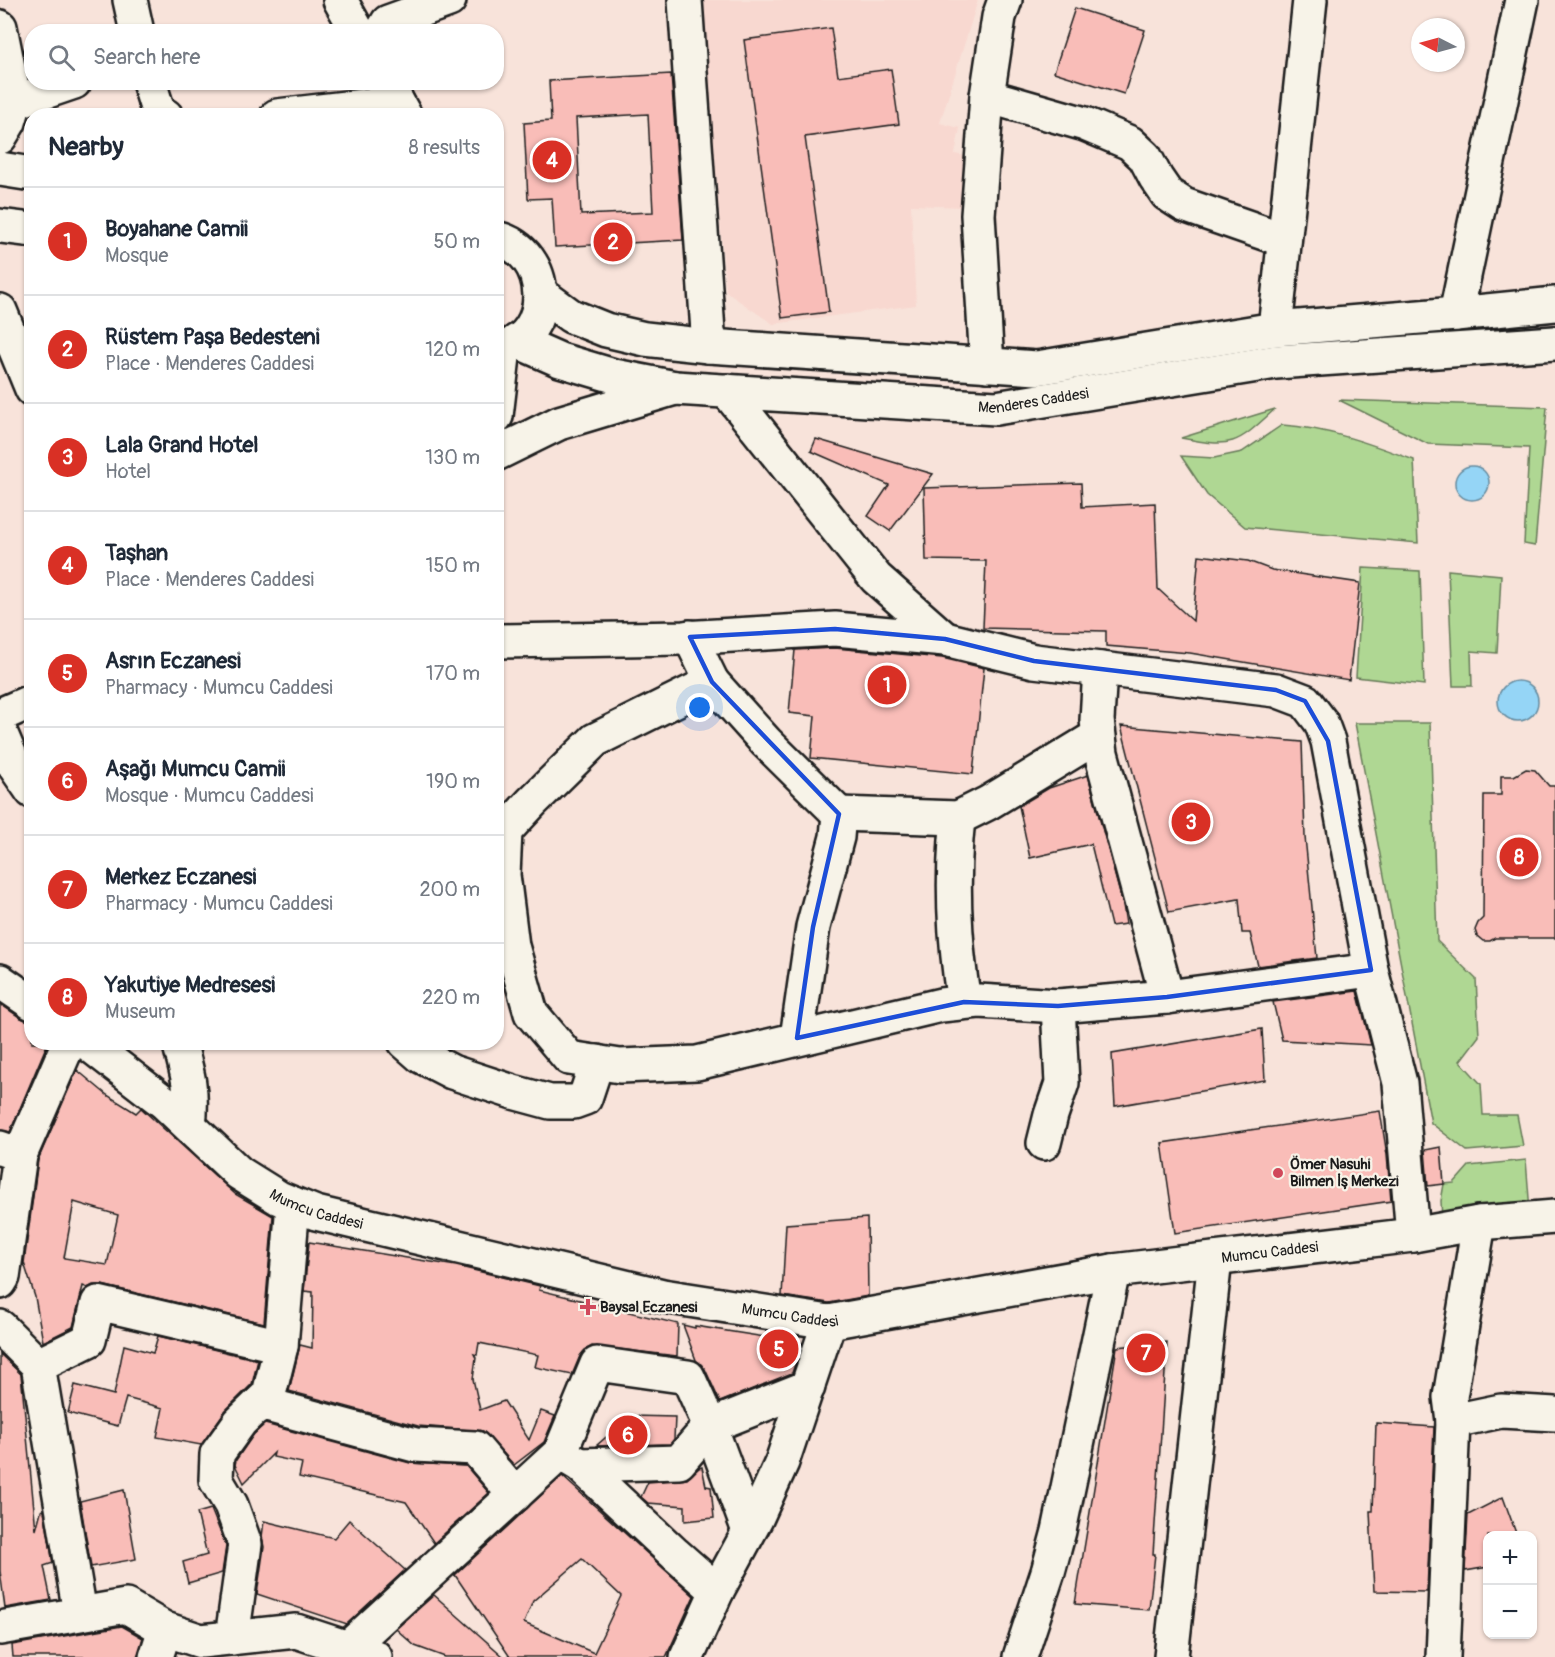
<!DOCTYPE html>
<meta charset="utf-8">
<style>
:root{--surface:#fff;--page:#f6f6f7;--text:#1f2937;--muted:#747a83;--line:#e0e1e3;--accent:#d93025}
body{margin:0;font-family:Pangolin,sans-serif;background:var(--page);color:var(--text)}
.controls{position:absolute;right:18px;bottom:18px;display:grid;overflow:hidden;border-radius:12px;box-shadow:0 2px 4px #0004}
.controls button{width:54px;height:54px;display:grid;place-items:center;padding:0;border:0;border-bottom:2px solid var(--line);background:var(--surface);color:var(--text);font:30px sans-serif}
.compass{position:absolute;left:1411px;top:18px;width:54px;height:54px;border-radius:50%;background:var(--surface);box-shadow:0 2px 4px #0004;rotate:276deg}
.you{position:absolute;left:700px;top:708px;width:21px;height:21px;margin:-15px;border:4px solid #fff;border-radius:50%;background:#1a73e8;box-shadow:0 0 0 9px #1a73e833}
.badge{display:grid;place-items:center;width:39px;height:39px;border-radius:50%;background:var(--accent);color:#fff;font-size:20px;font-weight:700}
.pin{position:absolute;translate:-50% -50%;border:3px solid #fff;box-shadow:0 2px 6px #0006}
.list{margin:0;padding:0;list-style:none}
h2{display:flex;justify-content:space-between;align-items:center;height:78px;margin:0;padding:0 24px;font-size:26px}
h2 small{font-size:20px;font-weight:400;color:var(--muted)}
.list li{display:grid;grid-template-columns:39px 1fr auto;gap:18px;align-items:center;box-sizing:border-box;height:108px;padding:0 24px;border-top:2px solid var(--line)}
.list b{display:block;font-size:22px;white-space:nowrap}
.list p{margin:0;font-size:20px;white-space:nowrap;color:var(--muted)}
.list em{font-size:20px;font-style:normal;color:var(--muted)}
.icon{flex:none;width:33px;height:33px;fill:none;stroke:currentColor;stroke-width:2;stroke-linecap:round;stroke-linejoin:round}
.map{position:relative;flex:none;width:1555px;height:1657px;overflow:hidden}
.search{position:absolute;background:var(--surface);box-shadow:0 2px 4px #0004;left:24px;top:24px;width:480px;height:66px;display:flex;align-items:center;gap:15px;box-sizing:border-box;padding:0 21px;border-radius:24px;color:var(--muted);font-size:22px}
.panel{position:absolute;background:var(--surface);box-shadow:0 2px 4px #0004;left:24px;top:108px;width:480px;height:942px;border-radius:24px}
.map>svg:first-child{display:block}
</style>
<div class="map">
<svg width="1555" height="1657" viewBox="0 0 1555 1657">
<rect width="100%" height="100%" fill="#f8e3da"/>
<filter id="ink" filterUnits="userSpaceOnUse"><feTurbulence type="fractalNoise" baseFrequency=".0167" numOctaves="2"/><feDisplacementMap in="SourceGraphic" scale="12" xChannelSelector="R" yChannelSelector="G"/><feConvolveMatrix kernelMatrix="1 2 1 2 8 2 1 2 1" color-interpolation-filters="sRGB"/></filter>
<g filter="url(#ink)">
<polygon fill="#f8d8d0" points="701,0 978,0 940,123 960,128 955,154 974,158 963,207 911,205 916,305 773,324 726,292"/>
<g fill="#afd793" stroke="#667a58" stroke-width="1.5">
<polygon points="1339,400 1547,407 1535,546 1524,544 1529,448 1428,444"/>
<path d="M1275 409C1236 445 1234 448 1181 438Z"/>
<path d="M1282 425C1328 428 1371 444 1414 460L1418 543 1245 527 1207 495 1181 456 1214 458 1242 452Z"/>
<polygon points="1363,568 1420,571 1424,685 1356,677"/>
<polygon points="1448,570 1501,575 1497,653 1471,651 1472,686 1453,686"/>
<polygon points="1355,723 1430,723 1437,941 1476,979 1479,1036 1460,1061 1481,1084 1483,1115 1517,1115 1523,1146 1467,1151 1431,1123"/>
<polygon points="1526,1160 1530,1211 1442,1219 1441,1201 1444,1184 1454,1183 1469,1166"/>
</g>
<g fill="#95d5f6" stroke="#658b9f" stroke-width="1.5">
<circle cx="1472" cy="483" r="17"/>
<circle cx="1518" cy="701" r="20"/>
</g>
<g fill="#f9bdb8" stroke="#1c1c1c" stroke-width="1.5" fill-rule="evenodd">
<polygon points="1075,8 1145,30 1124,94 1054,72"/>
<polygon points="831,28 838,76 891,69 899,124 805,137 829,312 782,318 744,40"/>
<path d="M671 74 683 240 555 247 552 198 528 199 524 123 551 121 549 81ZM648 114 653 212 581 215 576 118Z"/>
<polygon points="816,439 933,474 890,531 868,516 889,485 811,451"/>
<polygon points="1081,483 1082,507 1155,503 1158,589 1193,621 1199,555 1248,561 1272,570 1360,583 1349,680 1190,653 1106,646 1106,631 983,628 986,561 926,560 924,488"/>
<polygon points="835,648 942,658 984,668 973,774 811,758 815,716 789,713 795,650"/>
<polygon points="1121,726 1302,742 1305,837 1317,958 1258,966 1250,933 1242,933 1239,899 1169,912"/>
<polygon points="1526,769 1535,770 1549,786 1555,786 1555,938 1495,938 1490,941 1483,941 1477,936 1475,930 1478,923 1483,918 1484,795 1501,795 1501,776 1514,776"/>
<polygon points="1088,775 1123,905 1126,924 1111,926 1091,844 1030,858 1019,806 1049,788"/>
<polygon points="1357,991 1371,1045 1282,1040 1273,1002"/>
<polygon points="0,1004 21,1018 32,1022 32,1042 48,1042 10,1132 0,1130"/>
<polygon points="1262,1029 1265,1080 1115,1106 1112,1054"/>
<path d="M77 1070 107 1095 136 1113 141 1108 235 1194 273 1216 264 1323 102 1285H93L88 1288 83 1286 73 1327 43 1342 35 1297 24 1263 38 1160ZM74 1202 118 1215 107 1265 64 1258Z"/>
<polygon points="1380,1111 1387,1155 1391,1201 1175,1233 1162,1143"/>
<polygon points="1441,1147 1444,1184 1428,1186 1425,1150"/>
<polygon points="867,1218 868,1296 829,1303 782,1296 786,1224"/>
<polygon points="309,1242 456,1266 540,1286 539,1290 678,1324 677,1356 592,1346 585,1350 580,1356 572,1375 535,1367 538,1355 479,1343 477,1355 474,1354 476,1358 473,1379 480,1410 504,1401 529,1440 541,1411 555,1416 544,1442 514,1465 483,1431 418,1426 289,1391 300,1345 312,1348 313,1292 304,1291"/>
<polygon points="683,1325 695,1328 695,1326 802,1343 792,1373 720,1402 705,1369 696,1360"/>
<polygon points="158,1336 258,1360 252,1384 225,1411 201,1445 157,1437 163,1408 126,1398 118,1426 68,1413 75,1385 114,1395 124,1345 153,1353"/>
<polygon points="1167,1342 1153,1554 1155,1554 1149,1610 1075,1604 1117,1347"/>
<polygon points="0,1354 21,1374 36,1530 41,1511 44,1510 53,1563 44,1566 51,1600 5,1608 0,1571"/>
<polygon points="630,1416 675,1417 674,1439 670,1444 596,1446"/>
<polygon points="1376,1423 1434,1427 1427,1592 1374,1591 1370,1511 1373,1511"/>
<polygon points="265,1424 410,1463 466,1466 489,1493 434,1543 406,1502 299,1477 302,1463 273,1457 274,1453 244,1483 235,1465 236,1460 254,1434"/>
<polygon points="702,1467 706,1486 711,1487 714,1518 685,1521 685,1506 648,1503 641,1497 648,1482 687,1479 699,1468"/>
<path d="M562 1476 694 1596 666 1657H510L455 1575ZM582 1559 621 1596 594 1653 524 1623 533 1601Z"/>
<polygon points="124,1490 136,1559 91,1567 80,1501"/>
<polygon points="1503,1497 1517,1536 1488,1536 1488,1567 1465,1571 1468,1515"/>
<polygon points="211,1509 226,1546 222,1573 188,1583 183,1562 207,1555 197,1513"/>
<polygon points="349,1520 405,1570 347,1624 257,1594 264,1547 262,1537 264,1521 334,1538"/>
<polygon points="434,1595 504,1657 445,1657 415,1646 396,1629"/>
<polygon points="122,1626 143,1638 138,1657 13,1657 12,1645"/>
</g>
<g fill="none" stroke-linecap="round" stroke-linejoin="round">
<defs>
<g id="minor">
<polyline points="130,0 137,32"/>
<polyline points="685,0 709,346"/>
<polyline points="0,27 15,102"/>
<polyline points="382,32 388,22 449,0"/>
<polyline points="149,82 158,111 166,116"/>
<polyline points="987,96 1085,124 1130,143 1145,157 1156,178 1167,194 1184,205 1284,240"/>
<polyline points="277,116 397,102"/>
<polyline points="0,137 9,122 15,102 74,82"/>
<polyline points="0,311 32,389"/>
<polyline points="1456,314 1522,0"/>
<polyline points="1275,329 1310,0"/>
<polyline points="987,365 978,215 987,96 999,17 1005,0"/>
<polyline points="727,391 876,578 945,639"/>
<polyline points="496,416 504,348"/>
<polyline points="496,454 559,423 675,388"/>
<polyline points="690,637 712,682 595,740 532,802 505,831 503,875 512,946 531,1013 569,1058 620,1066 697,1063 941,1005 979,1001 1058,1006 1167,997 1371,970"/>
<polyline points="496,641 683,638 835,629 945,639 1034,661 1276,690 1305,701 1321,722 1328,741 1371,970 1400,1083 1413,1235"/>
<polyline points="1100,669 1097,720 1101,753 1167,997"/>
<polyline points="712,682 766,742 839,814 837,837 813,927 797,1038"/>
<polyline points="0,715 32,701"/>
<polyline points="0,732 14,765 32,791"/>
<polyline points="839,814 958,818 988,803 1098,736"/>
<path d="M958 818C951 881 954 940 964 1002"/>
<polyline points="0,981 32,1003"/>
<path id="s1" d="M86 1042 165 1103 239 1173 279 1198 316 1213 663 1296 829 1322 1113 1271 1413 1235 1479 1223 1555 1217"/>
<path d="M179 1042C188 1074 193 1092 189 1125"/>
<polyline points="405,1042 421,1056 452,1072 513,1092 550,1102 574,1102 585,1098 597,1062"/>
<polyline points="1044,1143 1051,1115 1062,1083 1058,1006"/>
<polyline points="0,1148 20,1155 3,1277 0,1282"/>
<polyline points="20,1155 69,1042"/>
<polyline points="0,1327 38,1365 80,1613"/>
<polyline points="281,1346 293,1204"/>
<polyline points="38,1365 89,1340 98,1303 281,1346 269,1394 240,1422 217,1454 216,1480 231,1505 245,1544 232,1638"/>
<polyline points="260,1403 415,1445 475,1448 515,1495"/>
<polyline points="1453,1421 1501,1411 1555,1414"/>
<polyline points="560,1453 597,1364 688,1377 710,1426 749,1531"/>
<polyline points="580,1465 679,1462 710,1426 808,1387"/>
<polyline points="0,1628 126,1606 165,1629 201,1641 296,1631 375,1657"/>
<polyline points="156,1657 165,1629"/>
<polyline points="346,1657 349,1647 560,1453 580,1465 675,1554 717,1591 756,1519 782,1462 829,1322"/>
<polyline points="687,1657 717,1591"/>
<polyline points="1020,1657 1048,1572 1059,1531 1113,1271"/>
<polyline points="1171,1657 1215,1259"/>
<polyline points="1443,1657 1453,1421 1450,1397 1479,1223"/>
</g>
<g id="major">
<polyline points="340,0 358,32"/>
<polyline points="386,82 405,116"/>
<polyline points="0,169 32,174"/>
<polyline points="0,226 32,230"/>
<path d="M496 238C552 251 556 337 499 349"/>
<polyline points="541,294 571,316 606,330 645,339 709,346 1037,368 1275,329 1456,314 1555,304"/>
<path id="s2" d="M517 341 560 360 614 376 675 388 996 408 1276 362 1555 343"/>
</g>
</defs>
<use href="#minor" stroke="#1c1c1c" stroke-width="38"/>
<use href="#major" stroke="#1c1c1c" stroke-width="38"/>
<use href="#minor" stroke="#f7f3e8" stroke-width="33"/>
<use href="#major" stroke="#f7f3e8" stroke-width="33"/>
</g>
</g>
<path fill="none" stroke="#1d4ed8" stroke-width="4.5" stroke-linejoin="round" d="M835 629 945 639 1034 661 1276 690 1305 701 1328 741 1371 970 1167 997 1058 1006 964 1002 797 1038 813 927 839 814 712 682 690 637Z"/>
<g fill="#d1495b" stroke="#f7f3e8" stroke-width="2">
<circle cx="1278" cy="1173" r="6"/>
<path d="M585 1298h6v6h6v6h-6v6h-6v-6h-6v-6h6z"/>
</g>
<g text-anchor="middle" stroke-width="4.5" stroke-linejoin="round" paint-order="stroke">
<g font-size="15" fill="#1c1c1c" stroke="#f7f3e8">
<text dy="5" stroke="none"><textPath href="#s2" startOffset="525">Menderes Caddesi</textPath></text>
<text dy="5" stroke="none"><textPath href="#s1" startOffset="288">Mumcu Caddesi</textPath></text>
<text dy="5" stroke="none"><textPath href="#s1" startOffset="1260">Mumcu Caddesi</textPath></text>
<text dy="5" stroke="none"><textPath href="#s1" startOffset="774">Mumcu Caddesi</textPath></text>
</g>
<g font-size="15" font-weight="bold" fill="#1c1c1c" stroke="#f7f3e8" text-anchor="start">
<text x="1290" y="1169">Ömer Nasuhi<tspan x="1290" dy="17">Bilmen İş Merkezi</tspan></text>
<text x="600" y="1312">Baysal Eczanesi</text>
</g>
</g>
</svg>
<div class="controls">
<button>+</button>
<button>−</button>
</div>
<svg class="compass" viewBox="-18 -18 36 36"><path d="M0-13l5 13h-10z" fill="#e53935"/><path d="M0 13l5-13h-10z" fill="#747a83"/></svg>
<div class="you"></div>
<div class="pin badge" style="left:887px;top:685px">1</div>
<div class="pin badge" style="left:613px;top:242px">2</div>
<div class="pin badge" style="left:1191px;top:822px">3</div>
<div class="pin badge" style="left:552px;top:160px">4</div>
<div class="pin badge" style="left:779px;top:1349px">5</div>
<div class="pin badge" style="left:628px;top:1435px">6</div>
<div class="pin badge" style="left:1146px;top:1353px">7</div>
<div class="pin badge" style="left:1519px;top:857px">8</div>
<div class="search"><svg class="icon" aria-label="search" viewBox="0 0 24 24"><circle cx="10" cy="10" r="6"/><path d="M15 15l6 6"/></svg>Search here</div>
<section class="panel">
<h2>Nearby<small>8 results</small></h2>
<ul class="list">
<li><span class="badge">1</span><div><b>Boyahane Camii</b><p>Mosque</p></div><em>50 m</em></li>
<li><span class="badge">2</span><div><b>Rüstem Paşa Bedesteni</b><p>Place · Menderes Caddesi</p></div><em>120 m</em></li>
<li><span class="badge">3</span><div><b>Lala Grand Hotel</b><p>Hotel</p></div><em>130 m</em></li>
<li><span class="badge">4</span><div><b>Taşhan</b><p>Place · Menderes Caddesi</p></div><em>150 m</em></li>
<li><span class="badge">5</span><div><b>Asrın Eczanesi</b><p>Pharmacy · Mumcu Caddesi</p></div><em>170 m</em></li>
<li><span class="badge">6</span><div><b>Aşağı Mumcu Camii</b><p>Mosque · Mumcu Caddesi</p></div><em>190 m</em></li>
<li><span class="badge">7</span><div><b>Merkez Eczanesi</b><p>Pharmacy · Mumcu Caddesi</p></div><em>200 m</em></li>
<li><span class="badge">8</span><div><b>Yakutiye Medresesi</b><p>Museum</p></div><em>220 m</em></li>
</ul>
</section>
</div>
